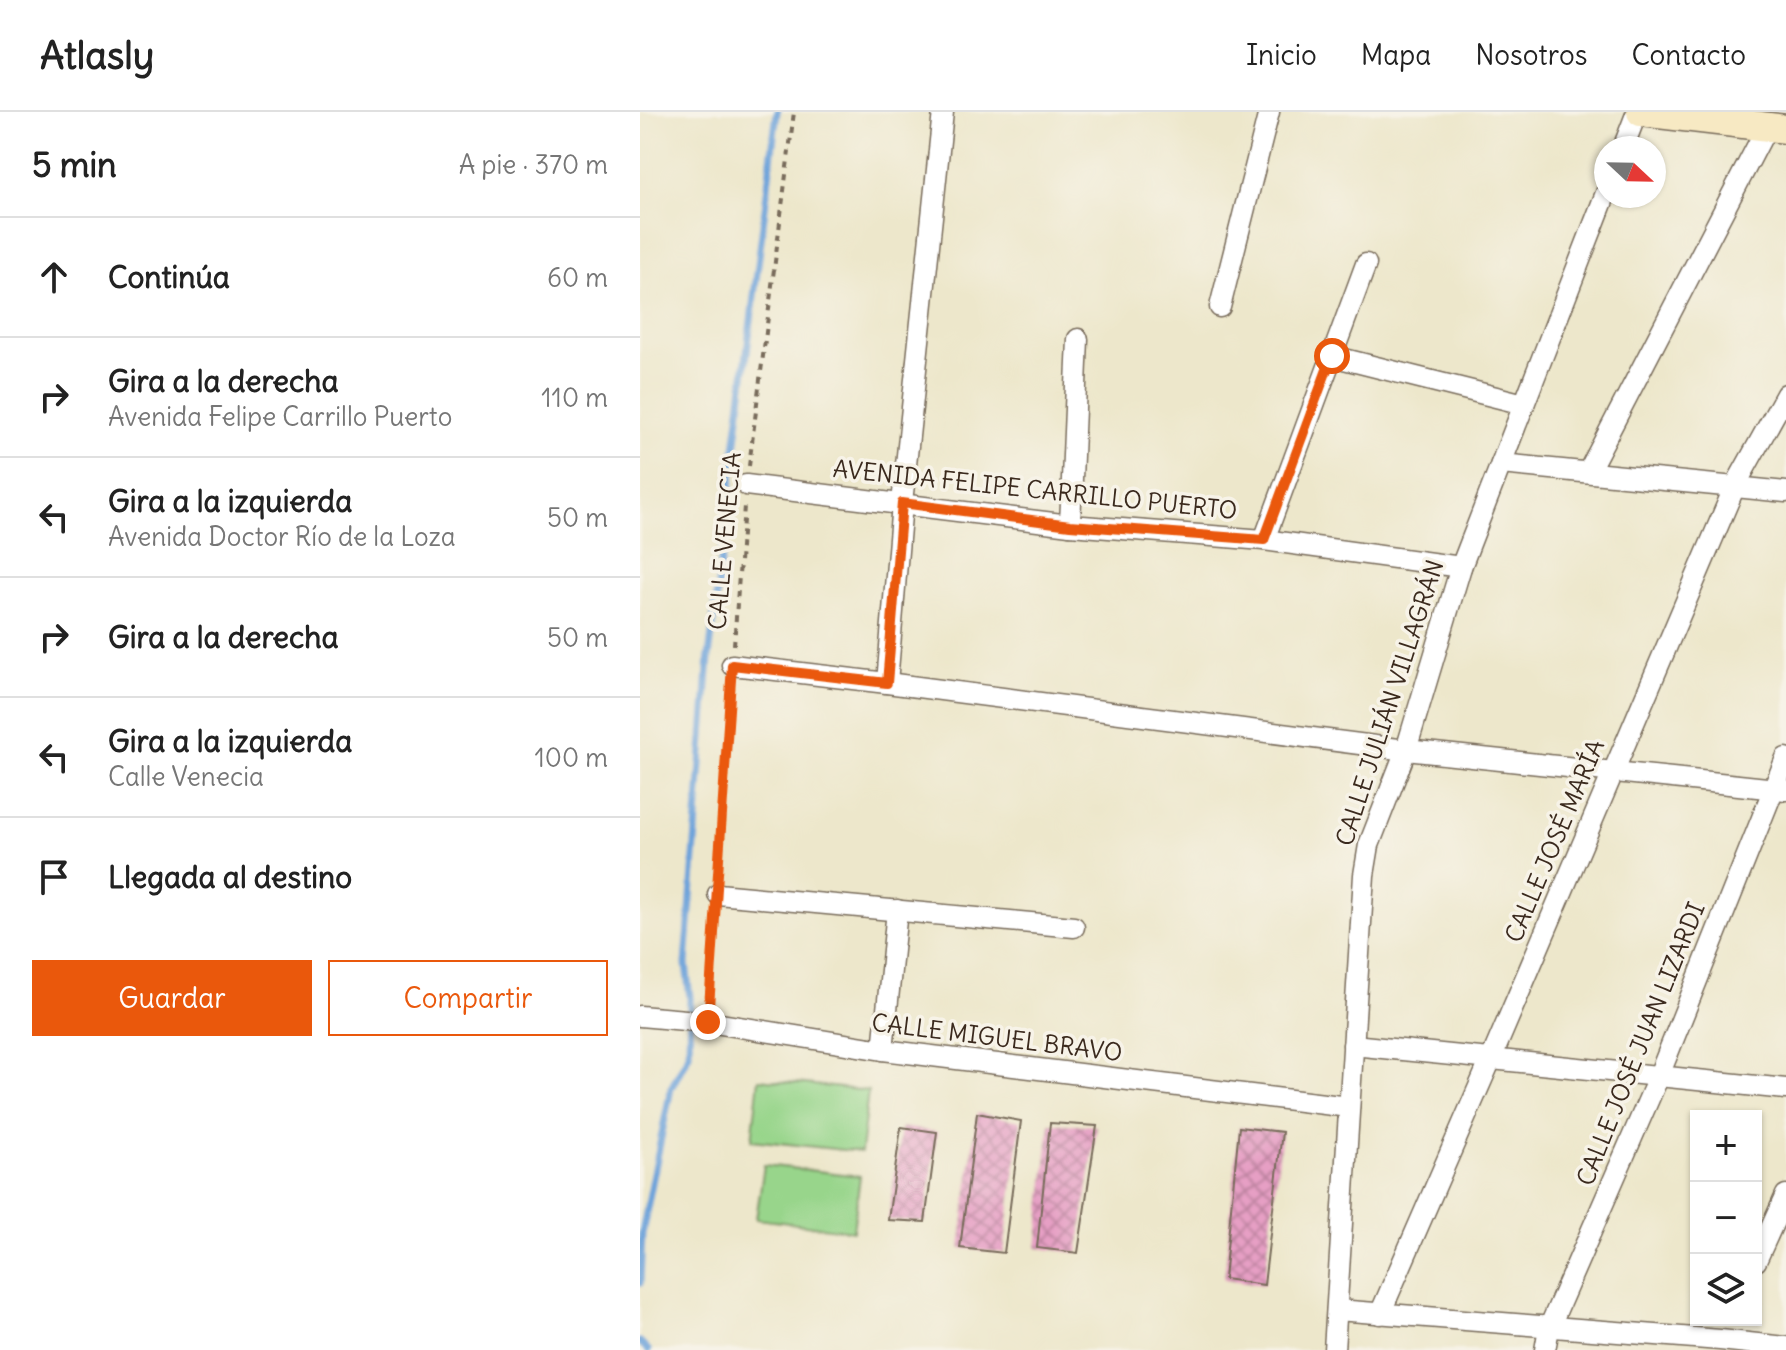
<!DOCTYPE html>
<html lang="es">
<meta charset="utf-8">
<style>
:root{--surface:#fff;--page:#f2f2f2;--text:#222;--muted:#767676;--line:#e0e0e0;--accent:#ea580c}
body{margin:0;font-family:Delius,sans-serif;background:var(--page);color:var(--text)}
.controls{position:absolute;right:24px;bottom:24px;display:grid;overflow:hidden;border-radius:0px;box-shadow:0 2px 6px #0004}
.controls button{width:72px;height:72px;display:grid;place-items:center;padding:0;border:0;border-bottom:2px solid var(--line);background:var(--surface);color:var(--text);font:40px sans-serif}
.compass{position:absolute;left:954px;top:24px;width:72px;height:72px;border-radius:50%;background:var(--surface);box-shadow:0 2px 6px #0004;rotate:112deg}
.stop{position:absolute;width:24px;height:24px;margin:-18px;border:6px solid #ea580c;border-radius:50%;background:#fff}
.stop.end{background:#ea580c;border-color:#fff;box-shadow:0 2px 8px #0008}
.list{margin:0;padding:0;list-style:none}
h2{display:flex;justify-content:space-between;align-items:center;height:104px;margin:0;padding:0 32px;font-size:34px}
h2 small{font-size:26px;font-weight:400;color:var(--muted)}
.list li{display:grid;grid-template-columns:52px 1fr auto;gap:24px;align-items:center;box-sizing:border-box;height:120px;padding:0 32px;border-top:2px solid var(--line)}
.list b{display:block;font-size:30px;white-space:nowrap}
.list p{margin:0;font-size:26px;white-space:nowrap;color:var(--muted)}
.list em{font-size:26px;font-style:normal;color:var(--muted)}
.actions{display:flex;gap:16px;padding:24px 32px}
.actions a{flex:1;padding:18px 0;border:2px solid var(--accent);border-radius:0px;text-align:center;font-size:28px;color:var(--accent)}
.actions .main{background:var(--accent);color:#fff}
.icon{flex:none;width:44px;height:44px;fill:none;stroke:currentColor;stroke-width:2;stroke-linecap:round;stroke-linejoin:round}
.map{position:relative;flex:none;width:1146px;height:1238px;overflow:hidden}
header{display:flex;align-items:center;gap:48px;box-sizing:border-box;height:112px;padding:0 40px;background:var(--surface);border-bottom:2px solid var(--line)}
header strong{font-size:38px}
nav{display:flex;gap:44px;margin-inline-start:auto;font-size:28px}
main{display:flex}
aside{flex:1;background:var(--surface)}
.map>svg:first-child{display:block}
</style>
<header>
<strong>Atlasly</strong>
<nav><a>Inicio</a><a>Mapa</a><a>Nosotros</a><a>Contacto</a></nav>
</header>
<main>
<aside>
<h2>5 min<small>A pie · 370 m</small></h2>
<ul class="list">
<li><svg class="icon" aria-label="ahead" viewBox="0 0 24 24"><path d="M12 20V5M6 11l6-6 6 6"/></svg><div><b>Continúa</b></div><em>60 m</em></li>
<li><svg class="icon" aria-label="right" viewBox="0 0 24 24"><path d="M7 20v-9h11M14 6l5 5-5 5"/></svg><div><b>Gira a la derecha</b><p>Avenida Felipe Carrillo Puerto</p></div><em>110 m</em></li>
<li><svg class="icon" aria-label="left" viewBox="0 0 24 24"><path d="M17 20v-9H6M10 6l-5 5 5 5"/></svg><div><b>Gira a la izquierda</b><p>Avenida Doctor Río de la Loza</p></div><em>50 m</em></li>
<li><svg class="icon" aria-label="right" viewBox="0 0 24 24"><path d="M7 20v-9h11M14 6l5 5-5 5"/></svg><div><b>Gira a la derecha</b></div><em>50 m</em></li>
<li><svg class="icon" aria-label="left" viewBox="0 0 24 24"><path d="M17 20v-9H6M10 6l-5 5 5 5"/></svg><div><b>Gira a la izquierda</b><p>Calle Venecia</p></div><em>100 m</em></li>
<li><svg class="icon" aria-label="arrive" viewBox="0 0 24 24"><path d="M6 21V4h12l-3 4 3 4H6"/></svg><div><b>Llegada al destino</b></div></li>
</ul>
<div class="actions"><a class="main">Guardar</a><a>Compartir</a></div>
</aside>
<div class="map">
<svg width="1146" height="1238" viewBox="0 0 1146 1238">
<defs>
<pattern id="building-cross-hatch" width="8" height="8" patternUnits="userSpaceOnUse" patternTransform="scale(2)"><rect width="8" height="8" fill="#e69fc4"/><path d="M0 0l8 8M0 8l8-8" fill="none" stroke="#bc829f"/></pattern>
</defs>
<rect width="100%" height="100%" fill="#f7f3e8"/>
<filter id="ink" filterUnits="userSpaceOnUse"><feTurbulence type="fractalNoise" baseFrequency=".0125" numOctaves="2"/><feDisplacementMap in="SourceGraphic" scale="16" xChannelSelector="R" yChannelSelector="G"/><feConvolveMatrix kernelMatrix="1 2 1 2 8 2 1 2 1" color-interpolation-filters="sRGB"/></filter>
<filter id="wash" filterUnits="userSpaceOnUse"><feTurbulence type="fractalNoise" baseFrequency=".006" numOctaves="4" result="noise"/><feDisplacementMap in="SourceGraphic" scale="32" xChannelSelector="R" yChannelSelector="G"/><feGaussianBlur stdDeviation="1.8" result="paint"/><feColorMatrix in="noise" values="0 0 0 0 0 0 0 0 0 0 0 0 0 0 0 0 0 1.4 0 .05"/><feComposite in="paint" operator="in"/></filter>
<g filter="url(#wash)">
<rect width="100%" height="100%" fill="#ede7cb"/>
<g fill="#98d58b" stroke="#6a8054" stroke-width="2">
<polygon points="119,967 228,979 221,1040 112,1028"/>
<polygon points="124,1053 220,1064 213,1119 116,1107"/>
</g>
<g fill="none" stroke-linecap="round" stroke-linejoin="round">
<g stroke="#6da3da" stroke-width="7">
<polyline points="0,1171 2,1121 31,976 49,942 50,886 46,852 69,545 137,0"/>
<polyline points="0,1230 8,1238"/>
</g>
</g>
<g id="blocks">
<g fill="url(#building-cross-hatch)">
<polygon points="337,1001 381,1009 364,1141 320,1136"/>
<polygon points="410,1011 457,1014 438,1141 397,1136"/>
<polygon points="261,1015 297,1020 285,1110 248,1108"/>
<polygon points="599,1015 642,1020 624,1173 584,1167"/>
</g>
</g>
</g>
<g filter="url(#ink)">
<use href="#blocks" fill-opacity="0" stroke="#796c5b" stroke-width="2"/>
<g fill="none" stroke-linecap="round" stroke-linejoin="round">
<defs>
<g id="street">
<polyline points="983,36 997,0"/>
<polyline points="580,195 629,0"/>
<polyline points="692,244 884,292"/>
<polyline points="861,352 1146,380"/>
<polyline points="948,360 1127,15"/>
<polyline points="106,373 430,413 624,428 821,455"/>
<polyline points="430,413 438,227"/>
<polyline points="624,428 726,152"/>
<polyline points="92,553 247,571 766,638 1146,678"/>
<polyline points="247,571 262,391 303,0"/>
<polyline points="78,782 434,815"/>
<polyline points="0,904 68,910 243,938 709,995"/>
<polyline points="713,933 1146,977"/>
<polyline points="243,938 257,798"/>
<polyline points="1116,1149 1146,1083"/>
<polyline points="697,1198 1080,1228 1146,1235"/>
<polyline points="740,1202 851,947 1095,374 1146,282"/>
<polyline points="694,1238 724,763 729,733 766,638 821,455 966,81"/>
<polyline points="905,1238 909,1216 1018,966 1146,646"/>
</g>
<polyline id="secondary" points="1001,0 1146,17"/>
</defs>
<use href="#street" stroke="#796c5b" stroke-width="23"/>
<use href="#secondary" stroke="#796c5b" stroke-width="31"/>
<g stroke="#796c5b" stroke-width="4" stroke-dasharray="6 6" stroke-linecap="butt">
<polyline points="109,354 154,0"/>
<polyline points="94,533 104,394"/>
<polyline points="79,760 91,574"/>
<polyline points="70,888 77,801"/>
</g>
<use href="#street" stroke="#fff" stroke-width="20"/>
<use href="#secondary" stroke="#f7e9c3" stroke-width="28"/>
</g>
</g>
<g fill="none" stroke-linecap="round" stroke-linejoin="round" filter="url(#ink)">
<polyline stroke="#ea580c" stroke-width="10" points="68,910 92,553 247,571 262,391 430,413 624,428 692,244"/>
</g>
<g text-anchor="middle" stroke-width="7" stroke-linejoin="round" paint-order="stroke">
<g font-size="24" fill="#3b2a1e" stroke="#f7f3e8">
<text transform="translate(395 378) rotate(6)" y="8">AVENIDA FELIPE CARRILLO PUERTO</text>
<text transform="translate(85 429) rotate(-85)" y="8">CALLE VENECIA</text>
<text transform="translate(750 591) rotate(-72)" y="8">CALLE JULIÁN VILLAGRÁN</text>
<text transform="translate(915 729) rotate(-67)" y="8">CALLE JOSÉ MARÍA</text>
<text transform="translate(357 926) rotate(7)" y="8">CALLE MIGUEL BRAVO</text>
<text transform="translate(1001 932) rotate(-68)" y="8">CALLE JOSÉ JUAN LIZARDI</text>
</g>
</g>
</svg>
<div class="controls">
<button>+</button>
<button>−</button>
<button><svg class="icon" aria-label="layers" viewBox="0 0 24 24"><path d="M12 4l9 5-9 5-9-5zM3 14l9 5 9-5"/></svg></button>
</div>
<svg class="compass" viewBox="-18 -18 36 36"><path d="M0-13l5 13h-10z" fill="#e53935"/><path d="M0 13l5-13h-10z" fill="#767676"/></svg>
<div class="stop" style="left:692px;top:244px"></div>
<div class="stop end" style="left:68px;top:910px"></div>
</div>
</main>
